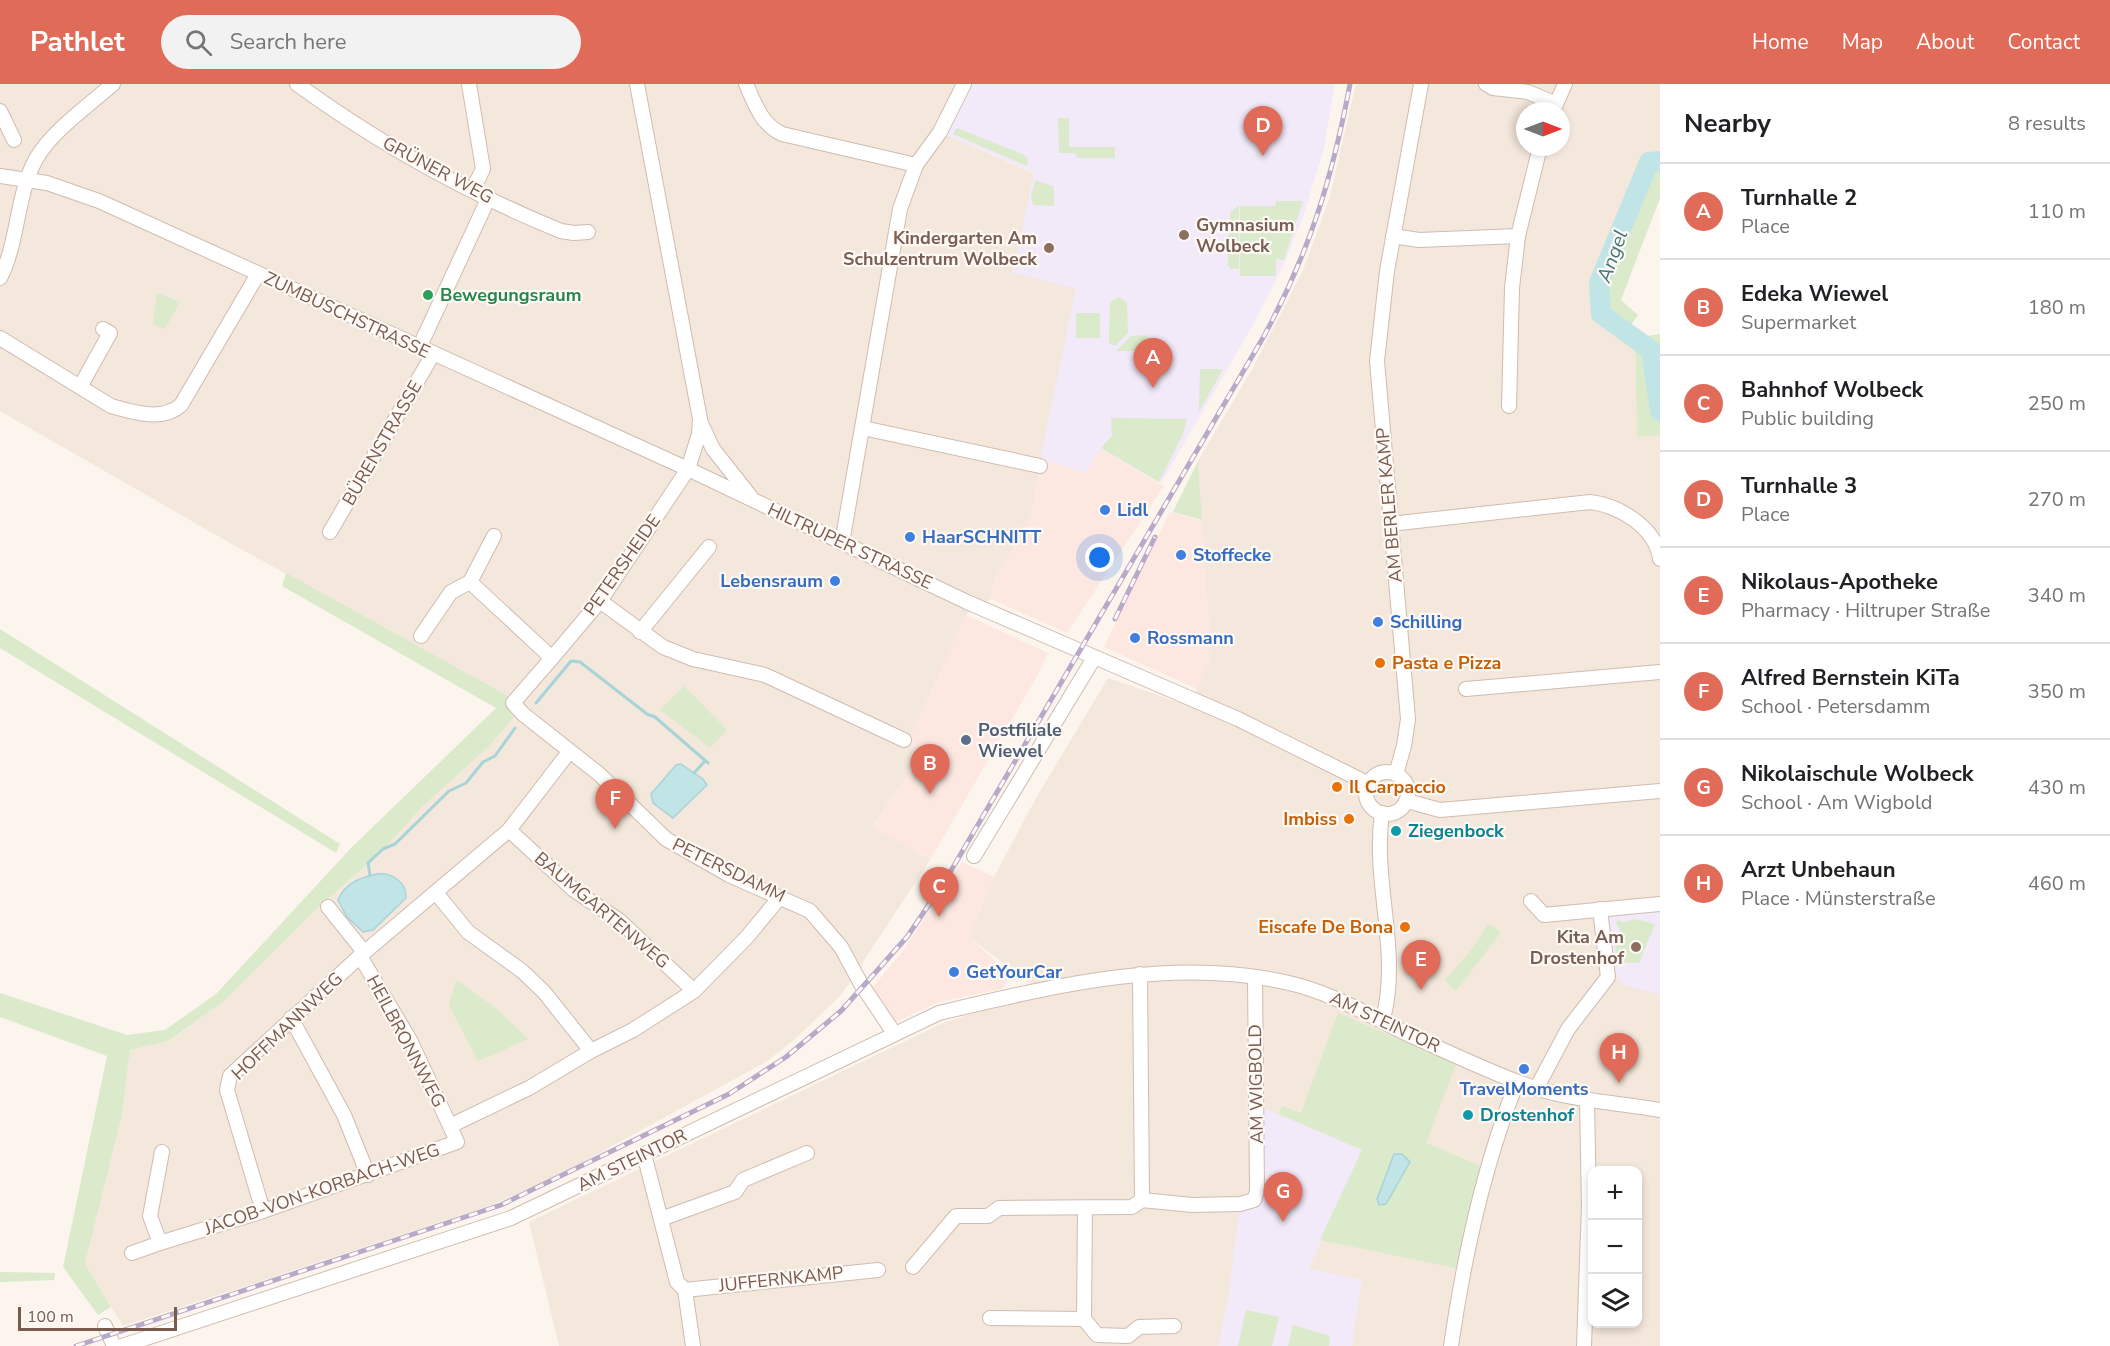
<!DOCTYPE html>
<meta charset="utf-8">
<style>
:root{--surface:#fff;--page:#f2f2f2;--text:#202124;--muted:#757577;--line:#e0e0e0;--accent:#e06b58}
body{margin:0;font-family:"Nunito Sans",sans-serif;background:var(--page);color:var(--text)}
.controls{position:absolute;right:18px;bottom:18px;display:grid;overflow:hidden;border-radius:12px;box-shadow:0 3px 9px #0003}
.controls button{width:54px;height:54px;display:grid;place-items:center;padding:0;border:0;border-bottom:2px solid var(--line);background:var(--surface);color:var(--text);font:30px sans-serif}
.compass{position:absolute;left:1516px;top:18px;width:54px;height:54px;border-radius:50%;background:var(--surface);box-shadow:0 3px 9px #0003;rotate:90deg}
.scale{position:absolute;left:18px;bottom:15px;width:159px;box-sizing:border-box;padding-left:6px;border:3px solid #785a4f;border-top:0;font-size:16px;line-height:21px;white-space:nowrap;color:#785a4f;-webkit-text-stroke:4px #fef9f4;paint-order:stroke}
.you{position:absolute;left:1100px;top:474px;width:21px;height:21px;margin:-15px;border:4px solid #fff;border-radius:50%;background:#1a73e8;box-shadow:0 0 0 9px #1a73e833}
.badge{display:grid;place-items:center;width:39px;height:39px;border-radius:50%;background:var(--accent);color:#fff;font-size:20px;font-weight:700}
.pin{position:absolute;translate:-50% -50px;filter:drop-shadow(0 2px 3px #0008)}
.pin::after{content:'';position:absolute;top:32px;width:21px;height:18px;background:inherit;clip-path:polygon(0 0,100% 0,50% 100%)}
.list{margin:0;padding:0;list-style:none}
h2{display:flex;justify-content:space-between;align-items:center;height:78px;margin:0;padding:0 24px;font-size:26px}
h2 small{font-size:20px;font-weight:400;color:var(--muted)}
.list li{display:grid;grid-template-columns:39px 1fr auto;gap:18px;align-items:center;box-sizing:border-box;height:96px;padding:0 24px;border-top:2px solid var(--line)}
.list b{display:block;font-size:22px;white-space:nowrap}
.list p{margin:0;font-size:20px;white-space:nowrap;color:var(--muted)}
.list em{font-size:20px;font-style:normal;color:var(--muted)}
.icon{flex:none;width:33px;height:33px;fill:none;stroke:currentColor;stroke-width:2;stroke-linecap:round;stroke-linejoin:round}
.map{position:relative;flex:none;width:1660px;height:1262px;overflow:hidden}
header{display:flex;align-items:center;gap:36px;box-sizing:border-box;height:84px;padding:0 30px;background:var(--accent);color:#fff}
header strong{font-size:28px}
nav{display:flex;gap:33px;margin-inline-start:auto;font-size:21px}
.search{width:420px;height:54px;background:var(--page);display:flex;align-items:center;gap:15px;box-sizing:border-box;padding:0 21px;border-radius:33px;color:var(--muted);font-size:22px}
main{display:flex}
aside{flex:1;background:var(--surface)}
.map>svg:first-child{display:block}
</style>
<header>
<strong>Pathlet</strong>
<div class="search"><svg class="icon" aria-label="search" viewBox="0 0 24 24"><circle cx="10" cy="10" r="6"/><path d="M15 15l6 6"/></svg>Search here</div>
<nav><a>Home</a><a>Map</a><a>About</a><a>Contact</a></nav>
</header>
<main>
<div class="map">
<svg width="1660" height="1262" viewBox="0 0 1660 1262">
<rect width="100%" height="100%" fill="#fcf5ed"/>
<g fill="#f4e7db" fill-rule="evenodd">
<polygon points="0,0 964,0 940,48 1053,98 1076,204 1032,426 1021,451 994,497 991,515 966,531 908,658 924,666 873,743 930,776 841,911 795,955 766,978 559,1091 492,1121 123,1242 85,1180 122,1031 130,966 170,957 225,916 322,820 382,767 422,723 488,662 518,627 510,613 230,459 0,327"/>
<path d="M1356 0H1660V77L1649 78 1599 199 1601 230 1635 254 1637 352 1660 351V1262H559L529 1138 943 939 1020 915 1045 911 969 853 994 793 1035 716 1108 594 1189 622 1197 605 1211 574 1198 377 1254 282 1303 186 1329 116ZM1525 27H1561V63H1525ZM1592 1086H1638V1240H1592Z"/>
</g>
<g fill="#fce7e1">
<polygon points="1100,364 1164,402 1067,549 991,515 994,497 1021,451 1032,426 1040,375"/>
<polygon points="1170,428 1202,437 1211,575 1197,605 1104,563"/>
<polygon points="966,531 1048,569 1040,587 930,776 873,744 924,666 908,657"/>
<polygon points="962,778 994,793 969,853 1009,890 1006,900 1001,905 938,918 896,938 872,904 903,867"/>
</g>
<g fill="#f2e9f9">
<polygon points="964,0 1335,0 1324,64 1303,133 1285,178 1253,241 1161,399 1101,365 1086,388 1040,375 1076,205 1013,189 1034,89 940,48"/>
<polygon points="1660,827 1660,906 1659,910 1625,902 1617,894 1606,833"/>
<polygon points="1256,1021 1363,1066 1309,1184 1362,1196 1352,1262 1218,1262 1228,1215 1240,1120 1254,1116"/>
</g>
<g fill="#daeacb">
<polygon points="1058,34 1069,34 1069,63 1115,63 1115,74 1078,74 1075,69 1059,69"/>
<polygon points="957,44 1024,71 1028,75 1027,82 953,50"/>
<polygon points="1660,77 1660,114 1621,216 1638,231 1626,248 1601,230 1599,199 1649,78"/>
<polygon points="1036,96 1054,103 1054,122 1033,121 1031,111"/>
<polygon points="1276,117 1303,117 1284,176 1276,175 1276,192 1240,192 1240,122 1275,122"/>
<polygon points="1239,121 1239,185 1231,185 1228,181 1227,152 1230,150 1230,129"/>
<polygon points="157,209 180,218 165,245 153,240"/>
<polygon points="1119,213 1127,218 1128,249 1115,262 1109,259 1110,218"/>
<rect x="1076" y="229" width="24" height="25"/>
<polygon points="1660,250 1660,351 1637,353 1635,254"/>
<polygon points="1145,251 1155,263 1152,267 1116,267 1131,252"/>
<polygon points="1200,285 1223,285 1199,328"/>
<polygon points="1111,334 1187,335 1183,350 1159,398 1101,364 1112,352"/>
<polygon points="1198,377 1202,436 1173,428"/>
<polygon points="286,489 510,613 519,627 489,662 422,723 382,767 322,820 225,916 169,957 130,966 122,1031 85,1180 111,1223 98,1231 63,1183 107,972 0,933 0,909 127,951 165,946 216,910 350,765 496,624 282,502"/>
<polygon points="0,545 340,760 336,769 0,564"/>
<polygon points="684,602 727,646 710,664 660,626"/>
<polygon points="1635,835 1655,840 1639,879 1627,879 1616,872 1615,856 1620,846 1616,839 1618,836 1624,838"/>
<polygon points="1488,840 1501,848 1456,907 1445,896 1472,865"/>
<polygon points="456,896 496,924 528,955 478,977 449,921"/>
<polygon points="1338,929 1456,980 1426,1059 1485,1084 1456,1184 1320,1156 1362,1066 1279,1030 1282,1022 1301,1029"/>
<polygon points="0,1188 3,1188 55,1189 54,1196 3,1198 0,1198"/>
<polygon points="1246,1226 1279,1233 1272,1262 1238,1262"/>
<polygon points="1293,1241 1330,1252 1329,1262 1288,1262"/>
</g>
<g fill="#c1e4e6" stroke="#a7d4d8" stroke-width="1.5">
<polygon points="681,680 703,695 707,701 673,734 653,719 651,710 676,681"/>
<path d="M377 790C391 788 407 798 406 814L373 846 363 848 347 833 338 816C344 800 361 793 377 790Z"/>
<polygon points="1394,1070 1402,1070 1410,1078 1386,1120 1379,1121 1377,1115"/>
</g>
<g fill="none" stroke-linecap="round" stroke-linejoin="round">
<g stroke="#a7d4d8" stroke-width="3">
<polyline points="536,619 571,577 580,578 647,630 655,633 708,679"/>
<polyline points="694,689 704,678"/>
<polyline points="370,791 368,779 383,765 395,760 449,707 466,699 483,678 495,672 515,644"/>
</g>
<polyline stroke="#c1e4e6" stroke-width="20" points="1660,77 1649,78 1599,199 1601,230 1651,266 1660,327"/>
<defs>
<g id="minor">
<path d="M297 0C378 59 468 109 561 147L574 149 588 148"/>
<polyline points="469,0 483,85 473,105"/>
<path d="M746 0C755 20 761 40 782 50L916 81"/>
<polyline points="1486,0 1493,4 1528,8 1556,20 1553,27"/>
<polyline points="1556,20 1565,0"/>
<polyline points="0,27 14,56"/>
<polyline points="0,92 47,99 99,117 688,385 967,518 1238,635 1369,700"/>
<polyline points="1393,152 1419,156 1518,152"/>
<path d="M0 194C19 157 16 111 36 75 51 48 89 21 113 0"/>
<path d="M0 254 111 322C133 328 162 338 181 321L258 190"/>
<polyline points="419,264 489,113"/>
<polyline points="80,303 110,249 103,245"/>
<polyline points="1509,322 1512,204 1518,152 1540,63"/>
<polyline points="700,337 713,365 751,413"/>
<polyline points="863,344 1040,382"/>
<path d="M1390 440 1590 418C1618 421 1656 443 1660 475"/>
<polyline points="330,448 433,270"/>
<polyline points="842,459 900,125 916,81 940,48 964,0"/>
<polyline points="470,498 552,574 600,517 688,385 699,350 700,335 637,0"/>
<polyline points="600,517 663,563 693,575 765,591 904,656"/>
<polyline points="640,548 709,463"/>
<polyline points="421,552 451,508 470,498 494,452"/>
<polyline points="552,574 513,619 523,630 599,690 666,755 729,791 810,827 841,863 861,900 894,949"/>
<polyline points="1466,605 1660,588"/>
<circle cx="1387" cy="709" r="21"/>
<polyline points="1396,690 1404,662 1408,635 1377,277 1387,187 1421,0"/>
<polyline points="1407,717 1440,726 1660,707"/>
<path d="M1382 729C1372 799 1401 867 1383 935"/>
<polyline points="509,746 574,806 620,837 694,907"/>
<polyline points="974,772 1094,574"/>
<polyline points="437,810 468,848 522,887 544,908 591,967"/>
<polyline points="1531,817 1544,831 1660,820"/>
<polyline points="328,823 364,868"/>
<polyline points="360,872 410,956 450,1042"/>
<polyline points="1140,890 1142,1116"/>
<polyline points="291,934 344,1031 368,1091"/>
<polyline points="1536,1005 1568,945 1608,893 1600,825"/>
<polyline points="162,1068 150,1132 160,1159 263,1127 457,1058 450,1042 529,1004 591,967 633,946 694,907 747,853 780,813"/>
<polyline points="644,1070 677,1198 685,1206 878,1186"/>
<polyline points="1085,1125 1084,1235 1097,1251 1128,1252 1139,1243 1174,1242"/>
<polyline points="263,1127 227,1006 230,992 360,872 509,746 569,668"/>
<polyline points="661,1135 735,1108 743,1096 807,1069"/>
<polyline points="132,1169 160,1159"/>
<polyline points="913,1183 956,1132 988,1132 999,1124 1132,1123 1142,1116 1192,1121 1240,1120 1254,1116 1257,1107 1255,893"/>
<polyline points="685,1206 693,1262"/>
<polyline points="990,1234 1084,1235"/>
<polyline points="105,1242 114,1262"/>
<path d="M122 1262 511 1134 939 929C1053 902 1173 872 1289 899 1336 910 1371 933 1414 953 1448 968 1483 985 1518 998 1564 1016 1612 1018 1660 1026"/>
<path d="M1451 1262C1464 1172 1483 1083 1517 998"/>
<polyline points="1584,1262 1589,1122 1587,1017"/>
</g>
</defs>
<use href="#minor" stroke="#cfbcb1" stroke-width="16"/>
<use href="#minor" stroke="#fff" stroke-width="14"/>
<defs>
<g id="rail">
<polyline points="1115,535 1155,453"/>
<path d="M76 1262 501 1121 729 1010 786 973 841 927 907 853 945 797 1264 252C1310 167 1332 95 1350 0"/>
</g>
</defs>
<use href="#rail" stroke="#b7a9c8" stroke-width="5"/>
<use href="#rail" stroke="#fef9f4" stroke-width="3" stroke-dasharray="9" stroke-linecap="butt"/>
</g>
<g fill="#8d6e63" stroke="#fef9f4" stroke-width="2">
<circle cx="1184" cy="151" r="6"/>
<circle cx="1049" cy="164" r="6"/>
<circle cx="1636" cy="863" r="6"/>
</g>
<circle fill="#2e9e5b" stroke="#fef9f4" stroke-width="2" cx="428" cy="211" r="6"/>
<g fill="#3f7fe0" stroke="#fef9f4" stroke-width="2">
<circle cx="1105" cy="426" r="6"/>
<circle cx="910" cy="453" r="6"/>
<circle cx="1181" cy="471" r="6"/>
<circle cx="835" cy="497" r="6"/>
<circle cx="1378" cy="538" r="6"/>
<circle cx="1135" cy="554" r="6"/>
<circle cx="954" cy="888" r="6"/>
<circle cx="1524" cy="985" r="6"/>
</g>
<g fill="#e8710a" stroke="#fef9f4" stroke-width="2">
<circle cx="1380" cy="579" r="6"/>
<circle cx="1337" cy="703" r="6"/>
<circle cx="1349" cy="735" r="6"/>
<circle cx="1405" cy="843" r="6"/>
</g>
<circle fill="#5c6f8a" stroke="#fef9f4" stroke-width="2" cx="966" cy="656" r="6"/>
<g fill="#0f9aa8" stroke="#fef9f4" stroke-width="2">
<circle cx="1396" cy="747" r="6"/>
<circle cx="1468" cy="1031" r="6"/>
</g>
<g text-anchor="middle" stroke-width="4.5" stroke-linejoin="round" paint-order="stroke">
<g font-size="18" fill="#785a4f" stroke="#fef9f4">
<text transform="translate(438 86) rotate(28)" y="6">GRÜNER WEG</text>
<text transform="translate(347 231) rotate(25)" y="6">ZUMBUSCHSTRASSE</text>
<text transform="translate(382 359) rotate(-60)" y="6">BÜRENSTRASSE</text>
<text transform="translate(1389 421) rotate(-95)" y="6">AM BERLER KAMP</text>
<text transform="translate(850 462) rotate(25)" y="6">HILTRUPER STRASSE</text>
<text transform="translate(622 481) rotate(-55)" y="6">PETERSHEIDE</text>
<text transform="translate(729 786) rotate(26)" y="6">PETERSDAMM</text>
<text transform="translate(602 826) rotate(40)" y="6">BAUMGARTENWEG</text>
<text transform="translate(1385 938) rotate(25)" y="6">AM STEINTOR</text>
<text transform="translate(287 942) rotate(-44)" y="6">HOFFMANNWEG</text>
<text transform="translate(406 957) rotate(62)" y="6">HEILBRONNWEG</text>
<text transform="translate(1256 1000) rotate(-91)" y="6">AM WIGBOLD</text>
<text transform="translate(632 1076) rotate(-26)" y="6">AM STEINTOR</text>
<text transform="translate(322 1105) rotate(-19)" y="6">JACOB-VON-KORBACH-WEG</text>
<text transform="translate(781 1195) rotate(-6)" y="6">JUFFERNKAMP</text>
</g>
<g font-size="18" font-weight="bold" fill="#785e54" stroke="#fef9f4" text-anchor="end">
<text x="1196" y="147" text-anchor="start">Gymnasium<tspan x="1196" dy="21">Wolbeck</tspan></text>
<text x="1037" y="160">Kindergarten Am<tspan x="1037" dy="21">Schulzentrum Wolbeck</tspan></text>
<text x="1624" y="859">Kita Am<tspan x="1624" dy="21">Drostenhof</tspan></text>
</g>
<g font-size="18" font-weight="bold" fill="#27864d" stroke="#fef9f4" text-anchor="start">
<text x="440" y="217">Bewegungsraum</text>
</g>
<g font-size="18" font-weight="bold" fill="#366cbe" stroke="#fef9f4" text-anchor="start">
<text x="1117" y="432">Lidl</text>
<text x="922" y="459">HaarSCHNITT</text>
<text x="1193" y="477">Stoffecke</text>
<text x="823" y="503" text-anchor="end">Lebensraum</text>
<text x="1390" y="544">Schilling</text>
<text x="1147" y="560">Rossmann</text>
<text x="966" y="894">GetYourCar</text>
<text x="1524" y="1011" text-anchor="middle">TravelMoments</text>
</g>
<g font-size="18" font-weight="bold" fill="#c56008" stroke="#fef9f4" text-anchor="start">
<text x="1392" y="585">Pasta e Pizza</text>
<text x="1349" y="709">Il Carpaccio</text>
<text x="1337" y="741" text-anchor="end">Imbiss</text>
<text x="1393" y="849" text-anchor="end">Eiscafe De Bona</text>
</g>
<g font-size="18" font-weight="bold" fill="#4e5e75" stroke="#fef9f4" text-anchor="start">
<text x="978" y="652">Postfiliale<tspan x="978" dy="21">Wiewel</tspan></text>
</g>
<g font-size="18" font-weight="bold" fill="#0d838f" stroke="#fef9f4" text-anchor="start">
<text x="1408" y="753">Ziegenbock</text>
<text x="1480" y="1037">Drostenhof</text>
</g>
<g font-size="20" font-style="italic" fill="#42777c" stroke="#fef9f4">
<text transform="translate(1612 172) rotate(-70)" y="7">Angel</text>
</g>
</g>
</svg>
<div class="controls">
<button>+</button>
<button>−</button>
<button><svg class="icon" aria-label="layers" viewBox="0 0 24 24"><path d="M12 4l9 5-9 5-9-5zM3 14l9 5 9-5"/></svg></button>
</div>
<svg class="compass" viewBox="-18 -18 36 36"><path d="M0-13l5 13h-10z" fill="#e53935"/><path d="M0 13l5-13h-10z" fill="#757577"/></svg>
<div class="scale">100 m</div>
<div class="you"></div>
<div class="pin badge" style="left:1153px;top:304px">A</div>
<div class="pin badge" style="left:930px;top:710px">B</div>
<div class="pin badge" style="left:939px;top:833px">C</div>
<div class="pin badge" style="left:1263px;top:72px">D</div>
<div class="pin badge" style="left:1421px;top:906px">E</div>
<div class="pin badge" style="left:615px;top:745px">F</div>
<div class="pin badge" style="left:1283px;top:1138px">G</div>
<div class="pin badge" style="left:1619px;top:999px">H</div>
</div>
<aside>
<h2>Nearby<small>8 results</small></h2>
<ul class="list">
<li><span class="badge">A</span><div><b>Turnhalle 2</b><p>Place</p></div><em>110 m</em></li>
<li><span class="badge">B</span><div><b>Edeka Wiewel</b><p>Supermarket</p></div><em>180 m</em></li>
<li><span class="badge">C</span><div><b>Bahnhof Wolbeck</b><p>Public building</p></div><em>250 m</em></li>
<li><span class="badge">D</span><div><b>Turnhalle 3</b><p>Place</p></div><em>270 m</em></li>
<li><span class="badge">E</span><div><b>Nikolaus-Apotheke</b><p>Pharmacy · Hiltruper Straße</p></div><em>340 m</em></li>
<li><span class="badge">F</span><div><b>Alfred Bernstein KiTa</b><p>School · Petersdamm</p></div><em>350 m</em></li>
<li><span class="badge">G</span><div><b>Nikolaischule Wolbeck</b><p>School · Am Wigbold</p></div><em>430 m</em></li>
<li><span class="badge">H</span><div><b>Arzt Unbehaun</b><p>Place · Münsterstraße</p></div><em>460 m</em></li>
</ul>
</aside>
</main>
